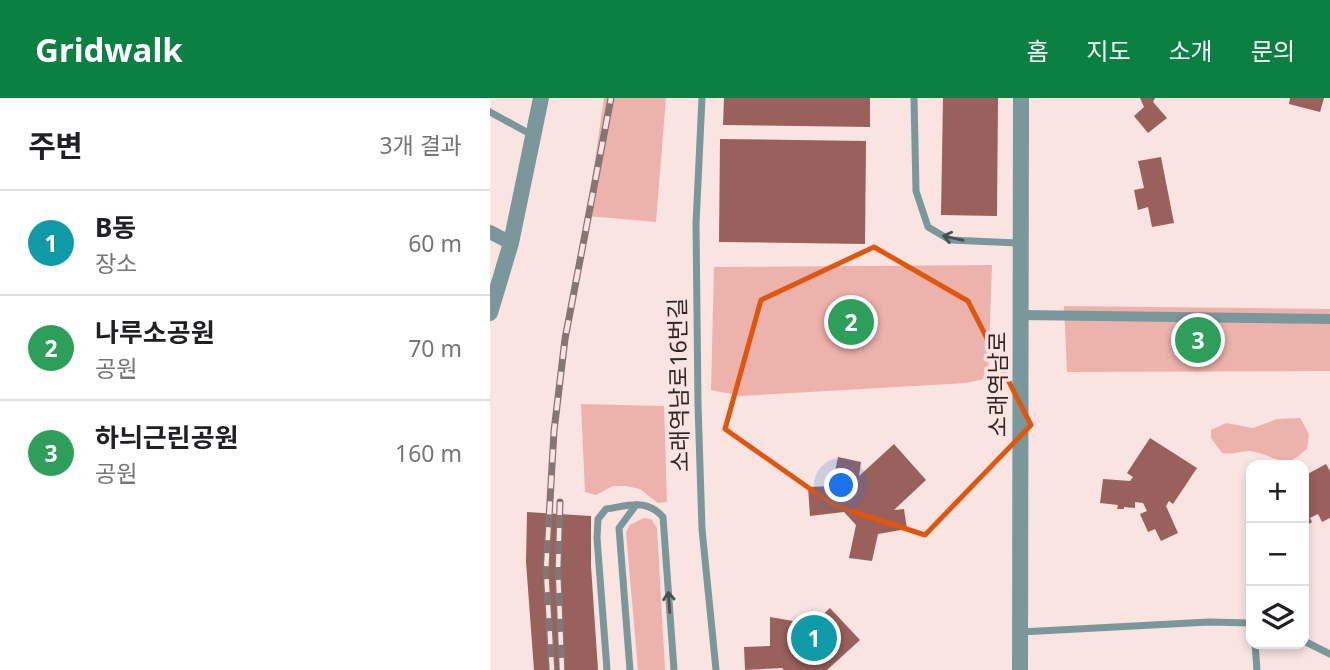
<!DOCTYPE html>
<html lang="ko">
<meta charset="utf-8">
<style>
:root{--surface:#fff;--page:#f2f2f2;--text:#202124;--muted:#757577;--line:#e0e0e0;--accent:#0b8043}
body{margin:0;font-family:"Noto Sans","Noto Sans KR",sans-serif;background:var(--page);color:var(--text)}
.controls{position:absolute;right:21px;bottom:21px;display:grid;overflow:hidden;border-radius:14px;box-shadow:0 4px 10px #0003}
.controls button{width:63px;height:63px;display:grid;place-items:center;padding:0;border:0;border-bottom:2px solid var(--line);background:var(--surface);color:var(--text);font:35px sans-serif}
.you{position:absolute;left:352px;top:388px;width:24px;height:24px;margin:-18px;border:5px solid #fff;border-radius:50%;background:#1a73e8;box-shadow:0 0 0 10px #1a73e833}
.badge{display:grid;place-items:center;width:46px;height:46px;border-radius:50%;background:var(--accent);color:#fff;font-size:23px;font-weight:700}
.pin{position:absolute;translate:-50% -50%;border:4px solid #fff;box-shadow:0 2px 7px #0006}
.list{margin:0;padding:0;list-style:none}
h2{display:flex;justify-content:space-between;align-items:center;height:91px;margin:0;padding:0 28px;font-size:30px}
h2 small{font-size:23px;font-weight:400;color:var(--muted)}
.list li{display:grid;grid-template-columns:46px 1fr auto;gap:21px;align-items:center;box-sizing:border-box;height:105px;padding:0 28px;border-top:2px solid var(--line)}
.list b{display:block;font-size:26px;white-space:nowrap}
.list p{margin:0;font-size:23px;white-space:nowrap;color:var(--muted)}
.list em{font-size:23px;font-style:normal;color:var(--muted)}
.icon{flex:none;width:38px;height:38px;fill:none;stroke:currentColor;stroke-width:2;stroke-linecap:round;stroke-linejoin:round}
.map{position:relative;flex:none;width:840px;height:572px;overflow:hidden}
header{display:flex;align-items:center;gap:42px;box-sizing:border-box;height:98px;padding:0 35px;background:var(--accent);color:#fff}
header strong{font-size:33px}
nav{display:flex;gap:38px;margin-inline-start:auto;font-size:24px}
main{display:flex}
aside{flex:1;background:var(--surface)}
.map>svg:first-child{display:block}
</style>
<header>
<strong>Gridwalk</strong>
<nav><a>홈</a><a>지도</a><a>소개</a><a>문의</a></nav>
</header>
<main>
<aside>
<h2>주변<small>3개 결과</small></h2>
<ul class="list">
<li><span class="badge" style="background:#0f9aa8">1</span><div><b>B동</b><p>장소</p></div><em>60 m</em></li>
<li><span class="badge" style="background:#2e9e5b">2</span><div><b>나루소공원</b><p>공원</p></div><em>70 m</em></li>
<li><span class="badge" style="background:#2e9e5b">3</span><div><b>하늬근린공원</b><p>공원</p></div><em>160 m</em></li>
</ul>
</aside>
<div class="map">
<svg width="840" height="572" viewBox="0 0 840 572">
<rect width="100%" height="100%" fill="#fae4e2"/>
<g fill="#eeb2ad">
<polygon points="114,0 176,0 166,124 97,118"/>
<polygon points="502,167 498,280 477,285 251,298 221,292 224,169"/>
<polygon points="574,208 840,211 840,273 577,274"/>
<polygon points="91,306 174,308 177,404 168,405 150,391 136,388 123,388 106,397 95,394"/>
<path d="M810 320 819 336 817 351C813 354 808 359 804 361 789 367 775 354 760 353 750 353 743 357 732 355L721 340V332L736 325 763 330 787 321Z"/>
<polygon points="154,420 161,421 167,430 175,572 148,572 136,434 140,427"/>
</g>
<g fill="#99605c">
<polygon points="234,0 380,0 380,29 233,27"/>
<polygon points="453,0 508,0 507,118 451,117"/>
<polygon points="650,0 665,0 663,4 677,20 658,35 644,18 654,9"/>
<polygon points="800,0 834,0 830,14 799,6"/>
<polygon points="230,41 376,43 375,146 229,144"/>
<polygon points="671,59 684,125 662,129 658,109 648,112 644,92 654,90 648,63"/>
<polygon points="660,340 707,370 683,406 679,403 676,408 688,435 671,443 665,431 658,434 650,416 657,413 653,405 645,404 645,410 634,409 634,411 627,411 628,407 610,405 613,381 640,383 643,379 637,375"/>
<polygon points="404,346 436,382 404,412 414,411 417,431 388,436 382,463 359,460 366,427 354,414 320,418 318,389 342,388 348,359 371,364 369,378"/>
<polygon points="836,366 840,373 840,420 832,424 828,416 820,420 822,424 814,429 814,378"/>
<polygon points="37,414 101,418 101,468 108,572 44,572 36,464"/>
<polygon points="340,510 370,542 337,572 294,572 292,570 255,572 254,549 280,548 280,519 309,524 309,539"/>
</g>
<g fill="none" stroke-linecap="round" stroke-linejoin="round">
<g stroke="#7a989c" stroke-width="7">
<polyline points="212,0 206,126 208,306 212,431 226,572"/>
<polyline points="424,0 426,93 438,129 460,142 530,145"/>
<polyline points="0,14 42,37"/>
<polyline points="531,534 719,524 761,525"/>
<polyline points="814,543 840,556"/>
<polyline points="765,546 767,572"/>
<path d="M117 572 107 440 108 421 116 411C138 408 156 400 173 419L184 572"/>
<polyline points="140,572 129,430 146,407"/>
</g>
<polyline stroke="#7a989c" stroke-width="10" points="531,217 840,221"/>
<polyline stroke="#7a989c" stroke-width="14" points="0,134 21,145"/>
<g stroke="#7a989c" stroke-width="16">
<polyline points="0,215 21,145 51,0"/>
<polyline points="530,572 531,0"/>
</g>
<defs>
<g id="rail">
<polyline points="70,404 68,473 72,572"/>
<polyline points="62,572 56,473 64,333 75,241 121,0"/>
</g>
</defs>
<use href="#rail" stroke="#847675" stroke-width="7"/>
<use href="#rail" stroke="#fae4e2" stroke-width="4.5" stroke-dasharray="13" stroke-linecap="butt"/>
</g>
<defs><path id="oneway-shaft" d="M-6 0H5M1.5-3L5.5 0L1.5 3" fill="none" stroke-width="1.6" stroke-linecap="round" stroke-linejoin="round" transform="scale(1.75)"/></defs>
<g stroke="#4a4f51">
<use href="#oneway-shaft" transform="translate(463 140) rotate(-167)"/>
<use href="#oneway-shaft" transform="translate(179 504) rotate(-94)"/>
</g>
<path fill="none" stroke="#df570d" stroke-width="5" stroke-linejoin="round" d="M384 149 478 203 541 327 435 437 343 407 235 331 271 202Z"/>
<g text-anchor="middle" stroke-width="7" stroke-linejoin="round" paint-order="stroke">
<g font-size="23" fill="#302828" stroke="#fae4e2">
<text transform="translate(508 286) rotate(-90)" y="8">소래역남로</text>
<text transform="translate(189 287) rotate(-91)" y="8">소래역남로16번길</text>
</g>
</g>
</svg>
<div class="controls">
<button>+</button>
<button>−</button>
<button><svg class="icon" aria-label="layers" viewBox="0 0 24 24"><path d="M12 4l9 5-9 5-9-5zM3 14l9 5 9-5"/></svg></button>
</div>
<div class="you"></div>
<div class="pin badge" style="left:324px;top:540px;background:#0f9aa8">1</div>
<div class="pin badge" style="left:361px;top:224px;background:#2e9e5b">2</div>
<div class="pin badge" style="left:708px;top:242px;background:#2e9e5b">3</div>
</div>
</main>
